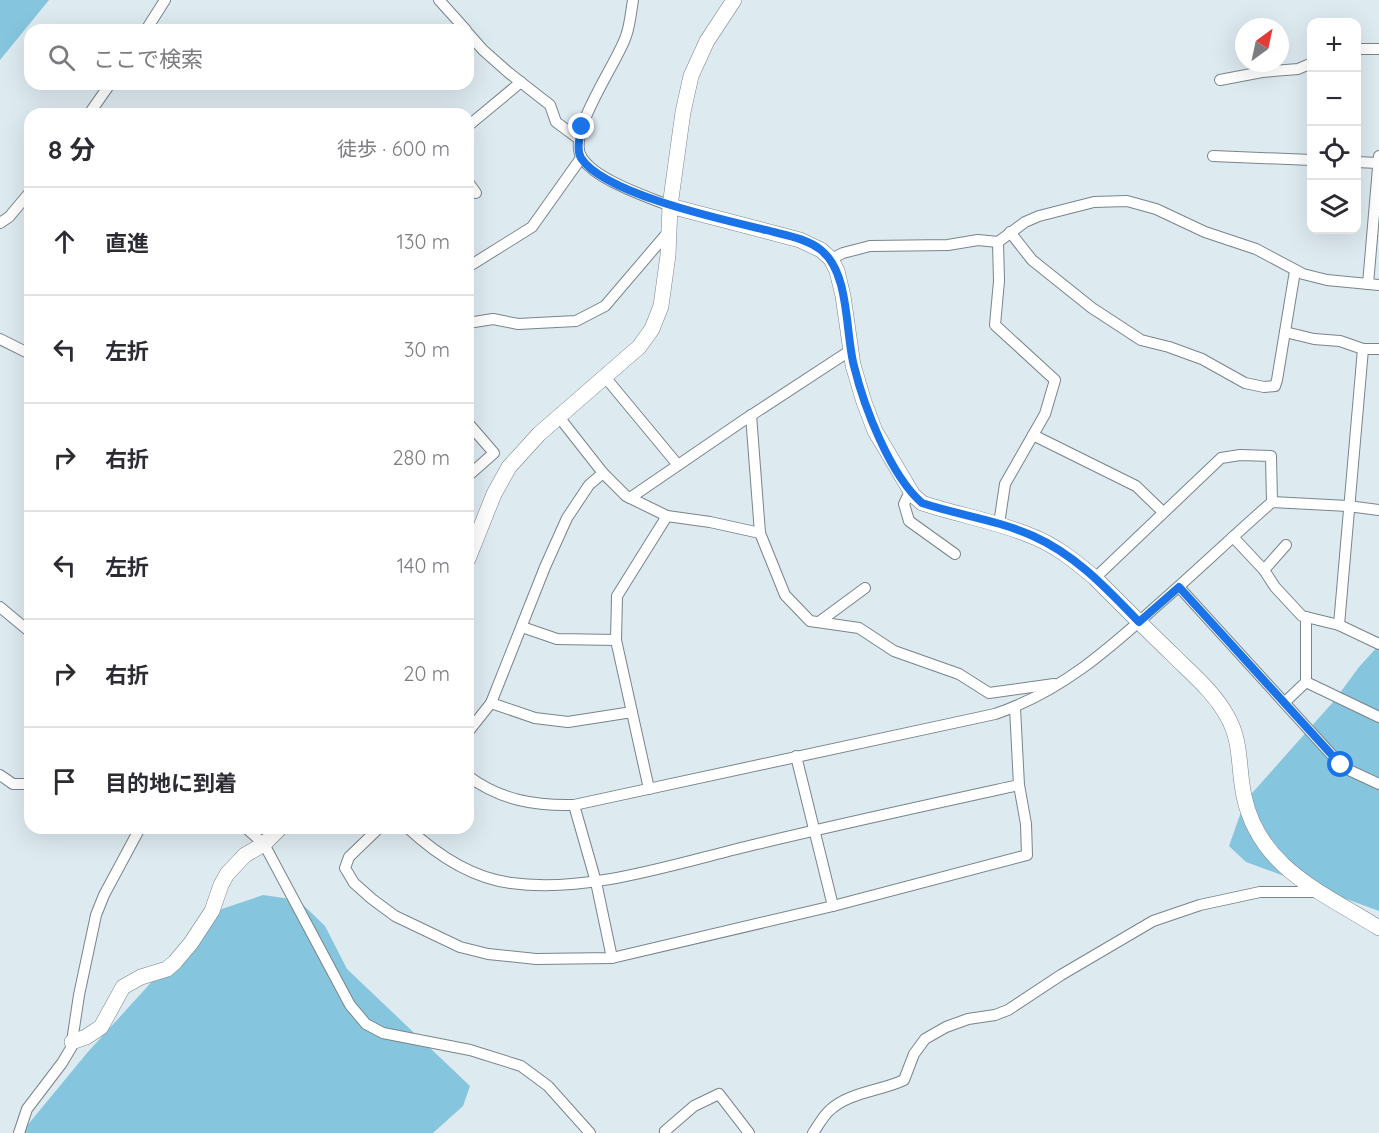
<!DOCTYPE html>
<html lang="ja">
<meta charset="utf-8">
<style>
:root{--surface:#fff;--page:#f2f2f3;--text:#2b2b33;--muted:#7c7c81;--line:#e1e1e2}
body{margin:0;font-family:Quicksand,"Noto Sans JP",sans-serif;background:var(--page);color:var(--text)}
.controls{position:absolute;right:18px;top:18px;display:grid;overflow:hidden;border-radius:12px;box-shadow:0 6px 24px #0002}
.controls button{width:54px;height:54px;display:grid;place-items:center;padding:0;border:0;border-bottom:2px solid var(--line);background:var(--surface);color:var(--text);font:30px sans-serif}
.compass{position:absolute;left:1235px;top:18px;width:54px;height:54px;border-radius:50%;background:var(--surface);box-shadow:0 6px 24px #0002;rotate:33deg}
.stop{position:absolute;width:18px;height:18px;margin:-14px;border:4px solid #1a73e8;border-radius:50%;background:#fff}
.stop.end{background:#1a73e8;border-color:#fff;box-shadow:0 2px 6px #0008}
.list{margin:0;padding:0;list-style:none}
h2{display:flex;justify-content:space-between;align-items:center;height:78px;margin:0;padding:0 24px;font-size:26px}
h2 small{font-size:20px;font-weight:400;color:var(--muted)}
.list li{display:grid;grid-template-columns:39px 1fr auto;gap:18px;align-items:center;box-sizing:border-box;height:108px;padding:0 24px;border-top:2px solid var(--line)}
.list b{display:block;font-size:22px;white-space:nowrap}
.list em{font-size:20px;font-style:normal;color:var(--muted)}
.icon{flex:none;width:33px;height:33px;fill:none;stroke:currentColor;stroke-width:2;stroke-linecap:round;stroke-linejoin:round}
.map{position:relative;flex:none;width:1379px;height:1133px;overflow:hidden}
.search{position:absolute;background:var(--surface);box-shadow:0 6px 24px #0002;left:24px;top:24px;width:450px;height:66px;display:flex;align-items:center;gap:15px;box-sizing:border-box;padding:0 21px;border-radius:18px;color:var(--muted);font-size:22px}
.panel{position:absolute;background:var(--surface);box-shadow:0 6px 24px #0002;left:24px;top:108px;width:450px;height:726px;border-radius:18px}
.map>svg:first-child{display:block}
</style>
<div class="map">
<svg width="1379" height="1133" viewBox="0 0 1379 1133">
<rect width="100%" height="100%" fill="#ddeaf0"/>
<g fill="#86c5de">
<polygon points="0,0 49,0 0,60"/>
<polygon points="1379,645 1379,911 1246,862 1229,846 1245,801 1334,701 1359,667"/>
<polygon points="263,895 298,900 325,926 347,969 470,1086 463,1106 433,1133 21,1133 87,1053 216,911"/>
</g>
<g fill="none" stroke-linecap="round" stroke-linejoin="round">
<defs>
<g id="street">
<polyline points="439,0 466,30"/>
<path d="M633 0C631 12 630 25 626 36 618 62 565 134 582 158 596 180 646 196 670 206"/>
<polyline points="146,30 165,0"/>
<polyline points="468,33 483,50 509,73 550,105 556,122 579,139"/>
<polyline points="1356,49 1379,49"/>
<polyline points="1220,80 1262,72 1298,69 1312,63"/>
<polyline points="89,114 110,84"/>
<polyline points="468,126 521,82"/>
<polyline points="1213,156 1312,160"/>
<polyline points="1356,162 1378,163"/>
<polyline points="468,182 476,193"/>
<polyline points="0,223 9,217 30,192"/>
<polyline points="1010,232 1032,260 1092,308 1141,340 1169,347 1202,359 1245,383 1264,387 1275,386 1277,380 1295,271"/>
<polyline points="998,242 999,281 995,325 1055,380 1045,414 1005,484 999,524"/>
<polyline points="831,259 843,253 870,246 948,245 978,240 998,242 1025,222 1039,216 1094,202 1127,201 1156,209 1205,232 1256,249 1303,274 1327,280 1379,285"/>
<polyline points="468,267 532,227 581,158"/>
<polyline points="1368,284 1379,156"/>
<polyline points="468,323 493,319 518,324 576,321 605,306 669,231"/>
<polyline points="1285,332 1314,339 1340,341 1363,349 1379,349"/>
<polyline points="0,339 30,354"/>
<polyline points="605,377 678,465"/>
<polyline points="751,415 760,533 785,595 810,621 859,628 894,651 959,674 989,693 1054,684"/>
<polyline points="559,417 603,473 626,496 667,516 710,522 760,533"/>
<polyline points="468,423 494,453 468,476"/>
<polyline points="1033,435 1136,486 1163,512"/>
<polyline points="910,491 904,504 909,521 955,554"/>
<polyline points="630,498 744,420 851,350"/>
<polyline points="1233,537 1264,570 1275,587 1302,616 1339,625 1379,644"/>
<polyline points="1264,570 1286,545"/>
<polyline points="1095,578 1221,458 1240,455 1271,456 1272,502"/>
<polyline points="1179,587 1341,765 1351,771 1379,784"/>
<polyline points="0,607 30,632"/>
<polyline points="1306,617 1306,682 1379,717"/>
<polyline points="819,622 865,588"/>
<polyline points="1339,625 1363,349"/>
<polyline points="522,627 557,639 616,640"/>
<polyline points="1285,702 1306,682"/>
<polyline points="491,703 535,718 568,722 632,712"/>
<polyline points="468,732 491,703 545,567 567,518 589,485 603,473"/>
<polyline points="796,756 833,906"/>
<polyline points="0,775 13,784 30,784"/>
<path d="M468 776C500 800 535 806 574 805L995 714C1061 692 1109 649 1160 603 1198 570 1234 535 1272 502L1348 506 1379 510"/>
<polyline points="649,789 616,640 617,596 667,516"/>
<polyline points="574,805 596,882 612,958"/>
<polyline points="246,828 264,844 350,1005 366,1024 383,1033 470,1050 521,1066 548,1086 590,1133"/>
<polyline points="379,828 349,857 345,868 354,883 372,899 395,916 460,947 488,954 536,959 612,958 833,906 1027,855 1026,824 1019,785 1015,708"/>
<path d="M408 828C436 854 472 878 511 883 589 894 680 862 757 844 844 823 932 804 1019 785"/>
<polyline points="19,1133 27,1109 62,1063 71,1048 79,995 96,915 104,895 140,828"/>
<polyline points="666,1133 665,1131 694,1106 719,1094 749,1133"/>
<path d="M813 1133C818 1126 823 1116 830 1110 849 1092 881 1091 904 1080L914 1054 925 1039 946 1027 968 1019 995 1015 1008 1010 1061 975 1153 921 1200 905 1260 892H1319"/>
</g>
<g id="secondary">
<path d="M670 206 800 240 821 250 831 259 837 271 843 296 853 365 864 402 875 431 913 495 922 503C958 515 995 521 1029 535 1054 544 1075 561 1095 578 1121 604 1147 630 1173 655 1192 674 1214 692 1227 716 1242 741 1238 769 1244 796 1259 868 1322 892 1379 928"/>
<polyline points="468,559 494,494 509,467 539,434 639,347 652,329 661,306 668,255 670,206 683,112 691,76 707,41 734,0"/>
<polyline points="72,1042 86,1037 101,1027 123,987 141,977 167,969 175,962 191,943 212,911 221,885 227,874 245,855 264,844 280,828"/>
</g>
</defs>
<use href="#street" stroke="#79858a" stroke-width="12"/>
<use href="#secondary" stroke="#79858a" stroke-width="16"/>
<use href="#street" stroke="#fff" stroke-width="10"/>
<use href="#secondary" stroke="#fff" stroke-width="15"/>
</g>
<g fill="none" stroke-linecap="round" stroke-linejoin="round">
<path stroke="#1a73e8" stroke-width="8" d="M582 127C580 136 576 149 581 158 604 194 724 220 766 230 784 235 806 238 821 250 850 273 845 332 854 366 864 407 890 475 922 503 958 515 998 520 1033 536 1076 555 1107 589 1139 622L1179 587 1341 765"/>
</g>
</svg>
<div class="controls">
<button>+</button>
<button>−</button>
<button><svg class="icon" aria-label="locate" viewBox="0 0 24 24"><circle cx="12" cy="12" r="6"/><path d="M12 2v4M12 18v4M2 12h4M18 12h4"/></svg></button>
<button><svg class="icon" aria-label="layers" viewBox="0 0 24 24"><path d="M12 4l9 5-9 5-9-5zM3 14l9 5 9-5"/></svg></button>
</div>
<svg class="compass" viewBox="-18 -18 36 36"><path d="M0-13l5 13h-10z" fill="#e53935"/><path d="M0 13l5-13h-10z" fill="#7c7c81"/></svg>
<div class="stop" style="left:1341px;top:765px"></div>
<div class="stop end" style="left:582px;top:127px"></div>
<div class="search"><svg class="icon" aria-label="search" viewBox="0 0 24 24"><circle cx="10" cy="10" r="6"/><path d="M15 15l6 6"/></svg>ここで検索</div>
<section class="panel">
<h2>8 分<small>徒歩 · 600 m</small></h2>
<ul class="list">
<li><svg class="icon" aria-label="ahead" viewBox="0 0 24 24"><path d="M12 20V5M6 11l6-6 6 6"/></svg><div><b>直進</b></div><em>130 m</em></li>
<li><svg class="icon" aria-label="left" viewBox="0 0 24 24"><path d="M17 20v-9H6M10 6l-5 5 5 5"/></svg><div><b>左折</b></div><em>30 m</em></li>
<li><svg class="icon" aria-label="right" viewBox="0 0 24 24"><path d="M7 20v-9h11M14 6l5 5-5 5"/></svg><div><b>右折</b></div><em>280 m</em></li>
<li><svg class="icon" aria-label="left" viewBox="0 0 24 24"><path d="M17 20v-9H6M10 6l-5 5 5 5"/></svg><div><b>左折</b></div><em>140 m</em></li>
<li><svg class="icon" aria-label="right" viewBox="0 0 24 24"><path d="M7 20v-9h11M14 6l5 5-5 5"/></svg><div><b>右折</b></div><em>20 m</em></li>
<li><svg class="icon" aria-label="arrive" viewBox="0 0 24 24"><path d="M6 21V4h12l-3 4 3 4H6"/></svg><div><b>目的地に到着</b></div></li>
</ul>
</section>
</div>
